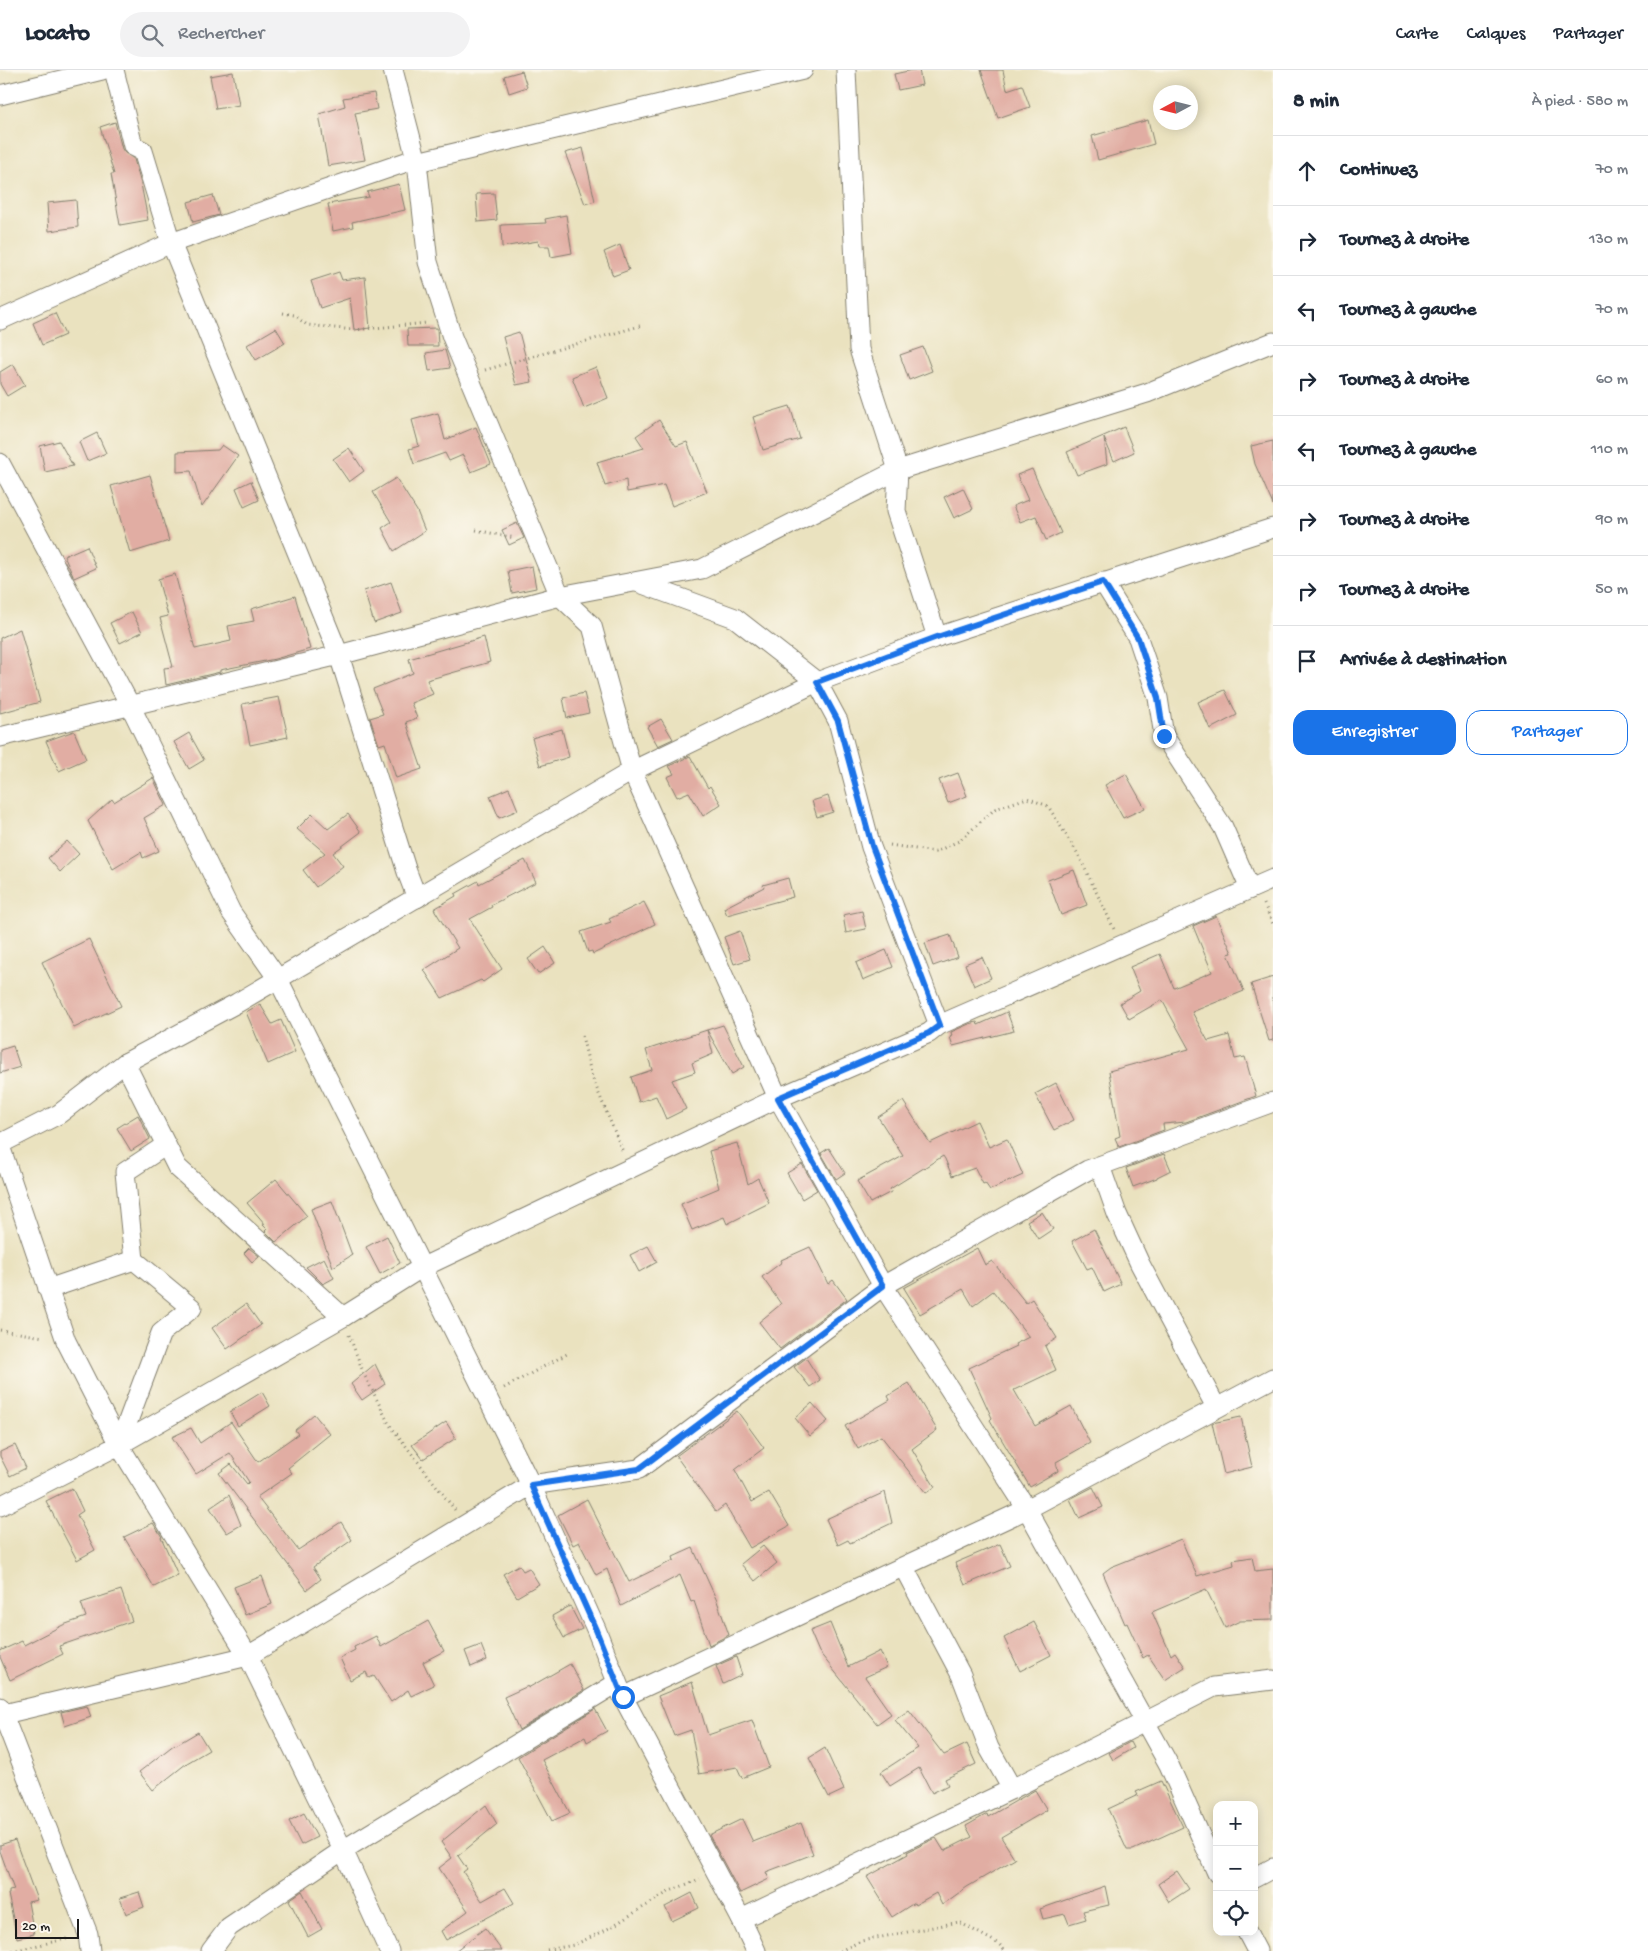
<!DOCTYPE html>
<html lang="fr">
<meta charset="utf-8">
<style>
:root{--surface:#fff;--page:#f2f2f3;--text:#1f2937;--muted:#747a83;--line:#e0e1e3;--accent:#1a73e8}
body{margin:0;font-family:"Gochi Hand",sans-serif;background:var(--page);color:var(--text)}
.controls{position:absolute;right:15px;bottom:15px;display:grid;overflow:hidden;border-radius:10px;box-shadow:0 2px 12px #0003}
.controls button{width:45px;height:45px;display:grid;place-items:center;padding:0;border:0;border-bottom:1px solid var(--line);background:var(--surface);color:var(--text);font:25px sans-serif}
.compass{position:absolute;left:1153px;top:15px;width:45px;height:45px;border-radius:50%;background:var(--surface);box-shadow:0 2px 12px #0003;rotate:263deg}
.scale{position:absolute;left:15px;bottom:12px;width:64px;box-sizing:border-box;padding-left:5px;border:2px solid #1c1c1c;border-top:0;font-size:14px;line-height:18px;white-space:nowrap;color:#1c1c1c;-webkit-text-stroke:4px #fbf7ec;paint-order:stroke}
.stop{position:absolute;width:15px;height:15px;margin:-11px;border:4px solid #1a73e8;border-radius:50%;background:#fff}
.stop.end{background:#1a73e8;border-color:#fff;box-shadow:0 1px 5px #0008}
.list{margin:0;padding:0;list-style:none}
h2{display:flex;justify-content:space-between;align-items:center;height:65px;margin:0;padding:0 20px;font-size:21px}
h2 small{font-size:16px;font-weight:400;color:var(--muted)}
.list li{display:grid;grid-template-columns:32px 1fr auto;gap:15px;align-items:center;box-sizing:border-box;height:70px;padding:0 20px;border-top:1px solid var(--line)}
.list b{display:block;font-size:19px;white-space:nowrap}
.list em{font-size:16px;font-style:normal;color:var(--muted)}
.actions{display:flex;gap:10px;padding:15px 20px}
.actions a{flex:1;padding:11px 0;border:1px solid var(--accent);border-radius:15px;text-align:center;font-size:18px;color:var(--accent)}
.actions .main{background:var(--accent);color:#fff}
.icon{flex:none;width:28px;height:28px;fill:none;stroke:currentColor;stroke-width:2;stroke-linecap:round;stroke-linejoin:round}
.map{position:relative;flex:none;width:1273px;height:1881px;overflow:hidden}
header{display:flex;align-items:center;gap:30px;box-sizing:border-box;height:70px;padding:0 25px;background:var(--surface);border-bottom:1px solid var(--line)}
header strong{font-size:24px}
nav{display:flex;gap:28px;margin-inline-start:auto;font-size:18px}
.search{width:350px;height:45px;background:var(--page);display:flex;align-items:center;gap:12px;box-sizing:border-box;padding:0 18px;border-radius:28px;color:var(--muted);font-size:19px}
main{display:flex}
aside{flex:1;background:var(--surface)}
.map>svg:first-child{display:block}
</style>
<header>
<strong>Locato</strong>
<div class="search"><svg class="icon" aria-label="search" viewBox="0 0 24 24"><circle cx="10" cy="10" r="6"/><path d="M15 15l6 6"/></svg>Rechercher</div>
<nav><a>Carte</a><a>Calques</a><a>Partager</a></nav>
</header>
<main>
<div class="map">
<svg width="1273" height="1881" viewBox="0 0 1273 1881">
<rect width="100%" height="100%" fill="#fbf7ec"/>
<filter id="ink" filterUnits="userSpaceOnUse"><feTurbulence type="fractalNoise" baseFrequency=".02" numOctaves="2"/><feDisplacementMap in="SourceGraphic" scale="10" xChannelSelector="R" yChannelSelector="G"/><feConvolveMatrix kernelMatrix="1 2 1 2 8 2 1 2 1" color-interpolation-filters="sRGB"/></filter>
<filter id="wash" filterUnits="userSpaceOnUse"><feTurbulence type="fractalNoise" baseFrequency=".0096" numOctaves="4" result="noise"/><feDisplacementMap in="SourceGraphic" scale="20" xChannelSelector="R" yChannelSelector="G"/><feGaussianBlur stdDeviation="1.12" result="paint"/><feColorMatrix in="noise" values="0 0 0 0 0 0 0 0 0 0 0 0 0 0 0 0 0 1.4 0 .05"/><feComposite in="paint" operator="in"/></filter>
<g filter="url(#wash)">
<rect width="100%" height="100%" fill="#eae2bf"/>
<g id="blocks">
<g fill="#e1ada3">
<polygon points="913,0 919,0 922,15 898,20 894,4"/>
<polygon points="981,0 1003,0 1007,20 1022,15 1030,37 998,48"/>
<polygon points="522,1 527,17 509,23 504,6"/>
<polygon points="233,2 239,35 216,39 210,6"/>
<polygon points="374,23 377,39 355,43 365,90 328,96 319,44 345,36 343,28"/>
<polygon points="1148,50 1154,74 1098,90 1092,66"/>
<polygon points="115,52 122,79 125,83 134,89 141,114 148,150 120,155 111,104 114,104 100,57"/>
<polygon points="583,78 595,131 585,134 565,83"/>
<polygon points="399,114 405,140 352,152 353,157 333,161 328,134 369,127 367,122"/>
<polygon points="494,123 497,150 478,152 476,124"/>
<polygon points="213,125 219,145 193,152 188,132"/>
<polygon points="76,130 78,157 49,161 47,133"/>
<polygon points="566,145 572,183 551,187 549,176 539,176 538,171 502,177 501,155 546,153 545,149"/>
<polygon points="620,175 629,200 613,206 604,182"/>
<polygon points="339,202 342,210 365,207 370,258 354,260 350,228 320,238 311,211"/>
<polygon points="55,243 65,265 42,275 33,253"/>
<polygon points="276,258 285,273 256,290 247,275"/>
<polygon points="437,258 438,276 408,276 407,259"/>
<polygon points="519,262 532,312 516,315 503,267"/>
<polygon points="923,277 932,301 909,310 900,285"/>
<polygon points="445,280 450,298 429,301 426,283"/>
<polygon points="13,294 25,315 7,326 0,314 0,302"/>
<polygon points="596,297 608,328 584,338 572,307"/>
<polygon points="790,336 800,369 763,380 753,347"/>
<polygon points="438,343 445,370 476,357 491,394 471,402 463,385 449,391 445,383 414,394 409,379 419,376 412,350"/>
<polygon points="659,350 676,376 687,372 707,422 672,436 664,415 627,422 626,410 605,416 597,392 644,378 636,366"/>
<polygon points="1124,357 1134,382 1114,391 1104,368 1107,394 1077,405 1067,382"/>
<polygon points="97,363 106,383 87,391 79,372"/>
<polygon points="59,371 73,396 45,402 40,376"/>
<polygon points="1273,371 1273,435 1255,394 1251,376"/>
<polygon points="222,375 238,386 202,437 191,401 177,402 177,382 218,380"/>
<polygon points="349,378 364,401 349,412 333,389"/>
<polygon points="1032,399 1061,463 1046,470 1036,446 1020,452 1013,436 1028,430 1017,405"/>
<polygon points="150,405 169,471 130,483 111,416"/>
<polygon points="396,408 417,441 425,461 394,481 382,458 391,452 373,422"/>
<polygon points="251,411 259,430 244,437 236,418"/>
<polygon points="963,418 973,439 954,448 944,427"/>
<polygon points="517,453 524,468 509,475 502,460"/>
<polygon points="87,476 96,498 74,508 64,486"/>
<polygon points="532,496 536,518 512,523 508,501"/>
<polygon points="175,504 195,579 231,571 228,556 254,551 251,539 295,526 310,579 275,589 220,600 220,602 166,615 164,598 173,597 160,548 168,546 158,509"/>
<polygon points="391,512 402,543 374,553 364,521"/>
<polygon points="132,542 142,562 120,573 110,553"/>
<polygon points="20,559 40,632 0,643 0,568"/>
<polygon points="484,567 490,592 427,610 433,624 411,633 417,648 406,652 422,699 396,708 385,673 379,675 370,648 383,644 373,619 413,603 409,589"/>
<polygon points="1225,620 1237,645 1210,659 1198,632"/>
<polygon points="584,623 589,643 567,648 563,628"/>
<polygon points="279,627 288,667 250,675 242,634"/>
<polygon points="661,649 673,669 658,676 647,657"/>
<polygon points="562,659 569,687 540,696 532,668"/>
<polygon points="74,661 86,689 59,701 46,671"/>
<polygon points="189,663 204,690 189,699 174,672"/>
<polygon points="690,686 708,718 710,716 721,734 703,746 689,722 677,727 667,707 674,704 669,696"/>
<polygon points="958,703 967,726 948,733 939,710"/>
<polygon points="1126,704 1145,738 1123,748 1105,715"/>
<polygon points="153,708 166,735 144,748 159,781 143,788 141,782 113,799 88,751 112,729 114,732"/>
<polygon points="509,718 518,740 499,748 490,726"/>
<polygon points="828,726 833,742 817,747 812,731"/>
<polygon points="312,744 328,759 348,744 361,762 333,783 343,796 316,817 303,800 325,783 297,759"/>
<polygon points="67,771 79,784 60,802 48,788"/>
<polygon points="525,790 536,812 491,835 492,837 470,849 502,899 483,912 481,910 442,928 424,900 458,878 434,839 456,826 455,824 478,811 479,814"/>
<polygon points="1074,800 1087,835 1061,845 1048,810"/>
<polygon points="788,808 793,827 727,845 724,838 764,817 763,815"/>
<polygon points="644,832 655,854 593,884 592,881 588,882 581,862 611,852 609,849"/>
<polygon points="862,841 866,859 846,863 843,845"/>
<polygon points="1216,846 1232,883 1228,884 1244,921 1192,942 1208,971 1229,965 1235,989 1245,987 1256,1026 1186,1052 1163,1054 1164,1060 1119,1077 1115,1068 1120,1066 1109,1001 1189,979 1162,930 1129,949 1120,933 1140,921 1130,897 1160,884 1174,918 1212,902 1193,856"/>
<polygon points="740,861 750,889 734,894 724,867"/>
<polygon points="950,865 958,887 933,896 925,873"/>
<polygon points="89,869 121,936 74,958 42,892"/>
<polygon points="545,877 555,893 538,904 528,889"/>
<polygon points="886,880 893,897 863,910 856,893"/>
<polygon points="982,887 991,908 974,916 965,894"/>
<polygon points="1273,907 1273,970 1269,971 1251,914"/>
<polygon points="260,934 272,954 281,950 295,982 268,994 246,942"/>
<polygon points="1007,942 1014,961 953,976 950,967 952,966 951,962 969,954 977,952 978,955"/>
<polygon points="723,955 744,997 732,1004 707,960"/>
<polygon points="707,960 713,984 692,993 695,1002 672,1010 686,1039 666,1049 656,1026 639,1032 631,1007 652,1000 646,980"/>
<polygon points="13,976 20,997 0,1003 0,980"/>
<polygon points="1056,1013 1074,1050 1054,1060 1035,1024"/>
<polygon points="903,1031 930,1073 977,1051 989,1077 1007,1069 1023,1105 990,1120 985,1113 983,1114 975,1098 952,1106 945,1089 943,1086 890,1119 891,1122 870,1133 857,1111 903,1086 878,1047"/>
<polygon points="138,1045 150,1069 131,1081 117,1058"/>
<polygon points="737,1073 748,1114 758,1108 769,1133 727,1154 724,1147 692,1160 681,1134 719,1118 709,1081"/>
<polygon points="829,1078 845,1103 836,1109 821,1083"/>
<polygon points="1164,1084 1171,1100 1157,1107 1157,1108 1133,1117 1126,1098"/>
<polygon points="802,1094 817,1120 802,1129 787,1103"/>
<polygon points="276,1109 307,1146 276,1172 265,1161 267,1159 263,1155 265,1154 247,1133"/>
<polygon points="332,1131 352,1185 333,1197 311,1139"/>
<polygon points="1042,1142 1053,1159 1038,1169 1027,1151"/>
<polygon points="1094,1159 1121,1214 1104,1222 1092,1197 1087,1199 1072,1171"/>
<polygon points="387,1166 400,1193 380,1204 366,1177"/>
<polygon points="648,1176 657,1192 639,1202 630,1185"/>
<polygon points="810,1177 828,1214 833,1210 847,1229 780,1279 759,1252 781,1234 762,1207 782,1192 781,1190"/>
<polygon points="249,1178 259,1186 252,1192 244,1183"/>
<polygon points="977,1178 985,1195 992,1191 1026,1233 1032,1229 1057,1268 1045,1276 1056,1300 1014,1320 1035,1356 1071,1336 1090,1373 1056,1392 1058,1401 1030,1417 990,1350 992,1348 969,1298 1016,1276 1015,1274 1029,1267 993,1221 973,1236 963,1219 920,1244 904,1218"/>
<polygon points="324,1188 334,1208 323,1214 306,1197"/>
<polygon points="246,1234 261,1255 227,1279 212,1258"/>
<polygon points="806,1288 820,1310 810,1317 794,1297"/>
<polygon points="375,1294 385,1314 362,1330 351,1314"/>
<polygon points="909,1313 937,1360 912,1379 935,1417 926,1423 881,1366 858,1379 845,1356 890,1330 888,1326"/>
<polygon points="262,1322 270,1336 238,1356 230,1342"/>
<polygon points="812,1333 828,1351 810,1366 795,1348"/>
<polygon points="737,1341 764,1378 735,1400 752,1432 769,1422 789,1456 750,1478 725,1435 716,1442 676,1386"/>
<polygon points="314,1344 330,1364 288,1398 292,1403 257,1427 298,1480 341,1452 352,1470 313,1497 321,1509 307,1520 219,1403 231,1394 247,1414 249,1412 230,1383 196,1404 172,1367 191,1358 200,1373 231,1352 258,1392 298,1364 295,1360"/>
<polygon points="1241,1347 1252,1397 1224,1404 1212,1353"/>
<polygon points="446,1352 456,1368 423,1389 412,1375"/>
<polygon points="15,1375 26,1398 10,1406 0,1386 0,1382"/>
<polygon points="1093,1417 1103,1437 1079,1448 1070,1429"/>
<polygon points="72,1418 83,1441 77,1445 95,1480 77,1490 46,1431"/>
<polygon points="885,1422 892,1453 850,1473 848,1470 838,1475 826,1449"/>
<polygon points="229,1425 241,1455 227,1463 210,1438"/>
<polygon points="587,1429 629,1512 674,1490 673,1487 693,1478 717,1531 729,1565 709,1575 694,1531 691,1532 680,1505 621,1536 607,1499 596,1505 579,1472 573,1475 558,1445"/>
<polygon points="153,1453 162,1467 161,1467 178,1505 154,1517 124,1467"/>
<polygon points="1181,1469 1197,1506 1234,1495 1233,1490 1252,1487 1255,1501 1273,1499 1273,1550 1240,1551 1225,1558 1206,1519 1152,1542 1171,1585 1175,1582 1185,1597 1165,1610 1148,1585 1143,1588 1127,1553 1125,1554 1103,1503 1111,1497"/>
<polygon points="1000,1474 1010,1496 965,1515 955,1493"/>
<polygon points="763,1476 777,1493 755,1511 741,1494"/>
<polygon points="519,1495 523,1501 529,1498 539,1514 517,1527 503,1504"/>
<polygon points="262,1506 272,1534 245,1545 234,1517"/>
<polygon points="121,1520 132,1551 59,1576 63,1584 10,1610 0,1587 0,1581 22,1571 24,1575 63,1555 86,1547 81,1533"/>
<polygon points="570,1536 582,1559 564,1568 552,1546"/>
<polygon points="428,1551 444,1581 423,1592 434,1615 411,1626 408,1620 391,1632 374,1606 369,1608 366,1602 350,1610 340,1588 355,1580 354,1577 376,1566 381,1577"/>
<polygon points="1034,1552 1051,1585 1020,1601 1004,1568"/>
<polygon points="830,1553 848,1597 880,1581 887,1597 865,1607 891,1644 877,1654 819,1582 810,1561"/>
<polygon points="481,1575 487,1590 471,1597 465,1581"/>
<polygon points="736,1587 742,1605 723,1614 716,1596"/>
<polygon points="570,1594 584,1620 519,1660 504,1627 528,1616 528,1618"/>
<polygon points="692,1612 708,1665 752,1650 769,1697 742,1708 737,1697 699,1704 691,1660 674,1666 658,1626"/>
<polygon points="87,1636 91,1647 65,1656 61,1642"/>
<polygon points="595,1639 607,1661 587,1672 585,1667 542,1690 570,1743 552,1751 518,1687"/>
<polygon points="909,1640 944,1685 967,1674 976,1694 945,1709 948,1715 932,1723 919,1698 890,1716 881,1702 918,1678 895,1650"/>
<polygon points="198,1662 209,1680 187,1693 153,1720 139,1702 175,1674 176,1675"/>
<polygon points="1130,1672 1133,1678 1113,1690 1109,1683"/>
<polygon points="825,1678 844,1720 829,1727 809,1688"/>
<polygon points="1161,1711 1183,1757 1133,1780 1127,1780 1108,1739 1138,1725 1136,1722"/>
<polygon points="1035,1720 1047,1740 1001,1767 1015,1789 967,1817 942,1835 936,1823 915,1835 914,1833 892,1847 867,1807 908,1784 907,1782 936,1768 944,1781 972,1767 966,1756 987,1744 988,1747"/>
<polygon points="486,1735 497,1754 458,1786 467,1799 463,1802 482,1831 505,1818 514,1833 446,1870 441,1861 468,1841 439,1798 452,1788 441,1772"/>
<polygon points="304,1743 317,1767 301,1775 289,1751"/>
<polygon points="742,1749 753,1772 801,1753 813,1784 766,1802 769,1809 740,1823 709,1765"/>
<polygon points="15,1770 37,1830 28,1832 34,1864 17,1868 8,1824 9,1824 9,1821 14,1820 0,1781 0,1775"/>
<polygon points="1177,1801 1189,1819 1169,1832 1158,1814"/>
<polygon points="1105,1816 1109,1835 1083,1841 1086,1849 1069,1854 1065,1844 1043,1849 1040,1839"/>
<polygon points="302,1821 322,1859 308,1867 289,1830"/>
<polygon points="139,1822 144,1837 126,1844 120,1828"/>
<polygon points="692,1823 699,1838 672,1851 665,1837"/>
<polygon points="485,1858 502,1881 455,1881"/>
</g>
</g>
</g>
<g filter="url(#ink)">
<use href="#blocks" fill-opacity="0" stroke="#837f6e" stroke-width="1"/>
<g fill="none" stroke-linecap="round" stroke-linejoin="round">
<defs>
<g id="minor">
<polyline points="114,0 133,76 143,81 171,173 339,585 407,802 417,828"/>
<polyline points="393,0 417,92 428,192 452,267 560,526 592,556 632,701 778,1028 883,1216 1027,1439 1169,1695 1217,1803"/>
<polyline points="846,0 859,279 898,400 896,441 937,567"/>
<polyline points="0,25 102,0"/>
<polyline points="0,250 171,173 415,89 417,92 803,0"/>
<polyline points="0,393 130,635 231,842 278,909 531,1415 596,1559 623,1627 741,1849 756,1881"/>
<polyline points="637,512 735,548 817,612 838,651 871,777 939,955"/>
<polyline points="1103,512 1138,568 1158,628 1164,666 1223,757 1250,819"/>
<polyline points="0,667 339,585 560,526 702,499 898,400 1147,323 1273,272"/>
<polyline points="125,993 177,1097 343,1247"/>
<polyline points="0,1074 59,1044 125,993 237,933 632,701 817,612 937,567 1273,458"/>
<polyline points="0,1076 66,1271 119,1375 248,1586 343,1780 389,1881"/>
<polyline points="1100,1096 1117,1144 1140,1194 1216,1337"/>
<polyline points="134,1190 125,1102 166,1075"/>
<polyline points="48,1219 134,1190 192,1238 161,1263 119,1375"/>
<polyline points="0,1436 119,1375 343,1247 421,1198 778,1028 929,963 939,955 1273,809"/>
<polyline points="904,1498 961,1605 989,1678 1012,1719"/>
<polyline points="623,1627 1027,1439 1273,1308"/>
<polyline points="0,1637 88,1864 90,1881"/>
<polyline points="0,1645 248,1586 531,1415 639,1399 883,1216 1088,1100 1273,1032"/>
<polyline points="1254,1808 1273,1798"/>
<polyline points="741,1849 1012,1719 1214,1617 1273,1610"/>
<polyline points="1247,1862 1257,1881"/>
<polyline points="211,1881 229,1857 343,1780 617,1613"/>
</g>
</defs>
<use href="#minor" stroke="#837f6e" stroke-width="21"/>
<g stroke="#837f6e" stroke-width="3" stroke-dasharray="1 4" stroke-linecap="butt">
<polyline points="283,243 294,245 307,255 354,260 427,253"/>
<polyline points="485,300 640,256"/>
<polyline points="476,460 515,468"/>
<polyline points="890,775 935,782 959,771 995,739 1027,728 1048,736 1078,784 1114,859"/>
<polyline points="1264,834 1273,854"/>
<polyline points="582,966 592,1007 623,1082"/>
<polyline points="0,1260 44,1267"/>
<polyline points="349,1265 364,1304 389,1354 455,1440"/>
<polyline points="504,1318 567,1284"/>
<polyline points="547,1880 574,1875 606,1860 670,1821 700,1809"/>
<polyline points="12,1881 70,1868"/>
<polyline points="840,1881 861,1871 959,1852 999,1874 1005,1881"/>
</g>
<use href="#minor" stroke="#fff" stroke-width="19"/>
</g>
</g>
<g fill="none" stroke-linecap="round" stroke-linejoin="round" filter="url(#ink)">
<polyline stroke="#1a73e8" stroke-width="6" points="623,1627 596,1560 531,1415 639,1399 883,1216 778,1028 929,963 940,955 872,776 838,651 817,612 937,567 1103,512 1138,568 1158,628 1164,666"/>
</g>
</svg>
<div class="controls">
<button>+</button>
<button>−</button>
<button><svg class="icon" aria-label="locate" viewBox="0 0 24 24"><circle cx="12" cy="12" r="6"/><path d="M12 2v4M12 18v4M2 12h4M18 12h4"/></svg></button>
</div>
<svg class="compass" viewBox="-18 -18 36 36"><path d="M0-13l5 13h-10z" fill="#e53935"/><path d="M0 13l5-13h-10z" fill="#747a83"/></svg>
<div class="scale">20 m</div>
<div class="stop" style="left:623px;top:1627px"></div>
<div class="stop end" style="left:1164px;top:666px"></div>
</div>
<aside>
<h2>8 min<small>À pied · 580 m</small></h2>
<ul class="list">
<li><svg class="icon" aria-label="ahead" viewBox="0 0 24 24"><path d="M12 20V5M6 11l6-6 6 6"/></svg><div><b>Continuez</b></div><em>70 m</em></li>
<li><svg class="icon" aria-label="right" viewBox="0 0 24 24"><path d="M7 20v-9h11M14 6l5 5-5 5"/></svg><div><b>Tournez à droite</b></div><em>130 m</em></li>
<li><svg class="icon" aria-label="left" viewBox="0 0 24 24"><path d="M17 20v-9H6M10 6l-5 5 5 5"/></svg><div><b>Tournez à gauche</b></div><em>70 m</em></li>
<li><svg class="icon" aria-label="right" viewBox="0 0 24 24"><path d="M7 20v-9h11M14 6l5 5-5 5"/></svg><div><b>Tournez à droite</b></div><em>60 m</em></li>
<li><svg class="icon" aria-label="left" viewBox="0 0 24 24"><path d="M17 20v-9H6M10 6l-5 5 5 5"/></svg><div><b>Tournez à gauche</b></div><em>110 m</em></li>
<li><svg class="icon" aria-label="right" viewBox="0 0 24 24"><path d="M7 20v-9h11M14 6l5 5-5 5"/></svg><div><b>Tournez à droite</b></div><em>90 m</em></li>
<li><svg class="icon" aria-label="right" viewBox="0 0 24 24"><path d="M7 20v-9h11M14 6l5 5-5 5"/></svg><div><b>Tournez à droite</b></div><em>50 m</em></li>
<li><svg class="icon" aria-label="arrive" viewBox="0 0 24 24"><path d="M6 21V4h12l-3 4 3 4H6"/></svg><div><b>Arrivée à destination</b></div></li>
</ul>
<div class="actions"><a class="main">Enregistrer</a><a>Partager</a></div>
</aside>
</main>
